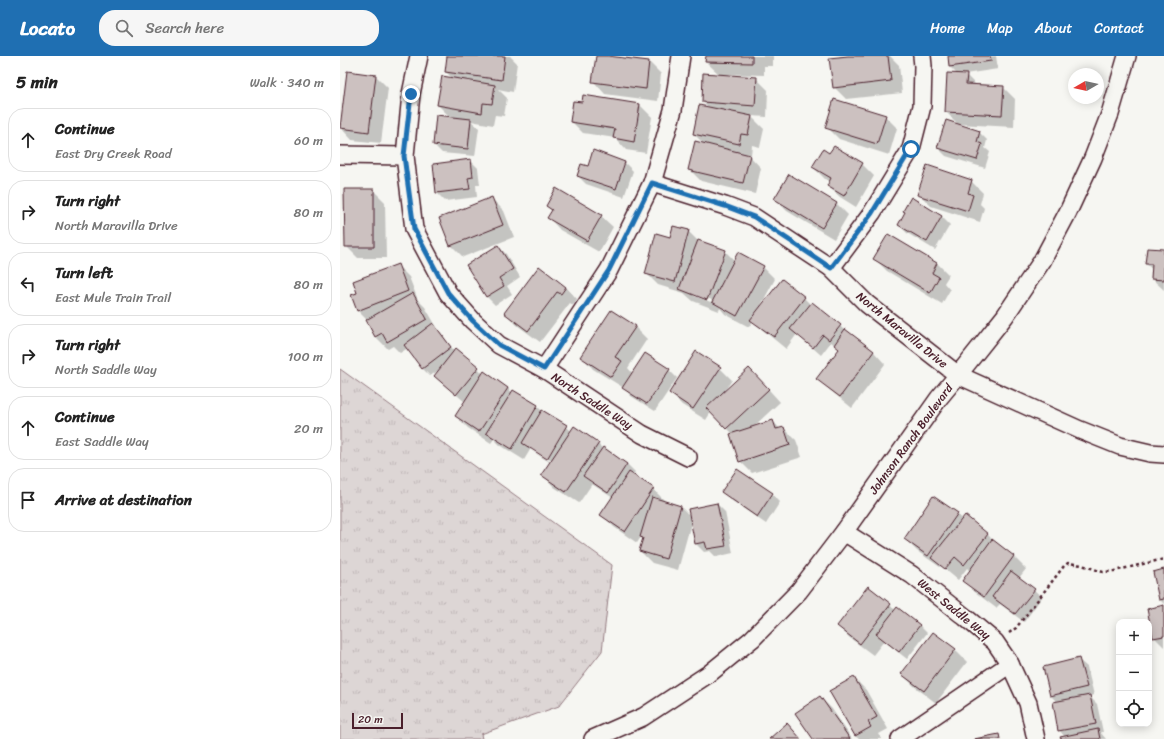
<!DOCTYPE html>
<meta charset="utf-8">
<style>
:root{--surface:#fff;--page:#f6f6f6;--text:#222;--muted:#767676;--line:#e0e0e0;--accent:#1f6fb2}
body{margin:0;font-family:Sriracha,sans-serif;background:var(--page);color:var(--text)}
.controls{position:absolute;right:12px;bottom:12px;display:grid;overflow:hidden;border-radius:8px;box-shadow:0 2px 10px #0003}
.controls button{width:36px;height:36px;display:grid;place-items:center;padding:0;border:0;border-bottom:1px solid var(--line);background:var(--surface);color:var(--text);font:20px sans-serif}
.compass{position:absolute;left:728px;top:12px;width:36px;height:36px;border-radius:50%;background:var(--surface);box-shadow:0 2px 10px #0003;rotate:261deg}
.scale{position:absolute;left:12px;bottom:10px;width:51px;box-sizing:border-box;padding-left:4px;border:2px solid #4a1f2b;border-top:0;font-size:11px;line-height:14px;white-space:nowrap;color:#4a1f2b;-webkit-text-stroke:3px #f6f6f2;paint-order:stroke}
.stop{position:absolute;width:12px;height:12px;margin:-9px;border:3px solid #1f6fb2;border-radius:50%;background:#fff}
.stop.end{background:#1f6fb2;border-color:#fff;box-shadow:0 1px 4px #0008}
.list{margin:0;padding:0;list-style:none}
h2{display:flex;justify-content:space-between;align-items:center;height:52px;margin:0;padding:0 16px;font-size:17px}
h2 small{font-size:13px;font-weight:400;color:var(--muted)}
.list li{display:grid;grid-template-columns:26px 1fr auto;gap:12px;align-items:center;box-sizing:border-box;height:64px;margin:0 8px 8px;padding:0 8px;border:1px solid var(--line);border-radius:16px}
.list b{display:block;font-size:15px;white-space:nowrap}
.list p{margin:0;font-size:13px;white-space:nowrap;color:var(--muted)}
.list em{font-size:13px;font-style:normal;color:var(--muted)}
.icon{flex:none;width:22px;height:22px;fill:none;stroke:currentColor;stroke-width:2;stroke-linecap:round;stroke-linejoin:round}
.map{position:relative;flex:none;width:824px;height:683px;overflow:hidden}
header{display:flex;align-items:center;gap:24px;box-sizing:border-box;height:56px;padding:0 20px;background:var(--accent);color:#fff}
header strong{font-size:19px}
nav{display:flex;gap:22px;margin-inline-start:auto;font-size:14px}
.search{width:280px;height:36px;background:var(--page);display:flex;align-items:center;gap:10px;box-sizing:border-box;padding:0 14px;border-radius:16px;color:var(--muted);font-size:15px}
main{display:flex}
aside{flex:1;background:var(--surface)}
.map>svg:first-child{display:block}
</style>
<header>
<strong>Locato</strong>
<div class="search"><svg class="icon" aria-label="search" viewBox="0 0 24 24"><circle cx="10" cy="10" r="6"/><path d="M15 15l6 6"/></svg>Search here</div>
<nav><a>Home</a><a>Map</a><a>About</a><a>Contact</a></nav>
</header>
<main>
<aside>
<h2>5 min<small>Walk · 340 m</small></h2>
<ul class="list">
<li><svg class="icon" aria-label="ahead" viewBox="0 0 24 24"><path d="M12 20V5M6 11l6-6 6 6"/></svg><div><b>Continue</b><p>East Dry Creek Road</p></div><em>60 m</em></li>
<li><svg class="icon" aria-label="right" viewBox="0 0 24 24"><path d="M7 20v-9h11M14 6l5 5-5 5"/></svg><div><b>Turn right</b><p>North Maravilla Drive</p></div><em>80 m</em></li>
<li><svg class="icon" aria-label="left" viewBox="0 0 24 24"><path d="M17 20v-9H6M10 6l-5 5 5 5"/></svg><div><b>Turn left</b><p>East Mule Train Trail</p></div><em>80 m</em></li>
<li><svg class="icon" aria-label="right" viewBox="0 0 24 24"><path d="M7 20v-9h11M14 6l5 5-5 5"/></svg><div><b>Turn right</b><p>North Saddle Way</p></div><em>100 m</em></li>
<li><svg class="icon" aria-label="ahead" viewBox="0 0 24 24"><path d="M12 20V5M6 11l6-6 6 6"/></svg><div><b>Continue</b><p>East Saddle Way</p></div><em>20 m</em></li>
<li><svg class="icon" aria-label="arrive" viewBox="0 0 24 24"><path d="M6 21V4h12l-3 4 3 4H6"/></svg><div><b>Arrive at destination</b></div></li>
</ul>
</aside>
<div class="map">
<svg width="824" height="683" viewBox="0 0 824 683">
<defs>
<pattern id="grass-tufts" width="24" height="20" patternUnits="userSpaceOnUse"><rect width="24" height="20" fill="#ddd6d5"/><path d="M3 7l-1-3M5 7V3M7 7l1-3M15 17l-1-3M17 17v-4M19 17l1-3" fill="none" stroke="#bfb7b7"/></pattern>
</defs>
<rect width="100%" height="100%" fill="#f6f6f2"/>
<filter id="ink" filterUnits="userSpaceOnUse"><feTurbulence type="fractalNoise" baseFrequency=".025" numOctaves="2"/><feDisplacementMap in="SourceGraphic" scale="8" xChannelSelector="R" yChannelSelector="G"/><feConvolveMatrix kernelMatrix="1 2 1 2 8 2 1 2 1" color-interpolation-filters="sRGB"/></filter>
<g filter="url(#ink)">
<polygon fill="url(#grass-tufts)" stroke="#947a80" points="0,313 272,509 262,595 219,650 141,678 142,683 0,683"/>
<g fill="#0003" fill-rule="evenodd">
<polygon points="108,0 170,0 177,7 173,36 158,33 167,42 164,60 155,59 153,69 131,65 139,72 135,100 102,97 94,89 111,62 98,49 113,23 106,16"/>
<polygon points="257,0 309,6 321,18 318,45 265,38 254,26"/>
<polygon points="367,0 433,0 433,10 424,10 424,19 383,18 383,19 416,22 428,34 427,61 411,60 424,73 420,91 412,89 411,99 408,98 421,112 415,138 361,125 349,113 365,89 354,78 370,53 363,46 380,19 366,6"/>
<polygon points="499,0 550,0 559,9 562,37 506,43 494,31 501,2"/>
<polygon points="609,0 656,0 658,13 625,18 636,29 663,31 675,43 674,71 618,68 606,56 618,19 610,11"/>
<polygon points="36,20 48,32 41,87 12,84 1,72"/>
<polygon points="300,49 312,61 306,97 286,94 275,82 243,77 231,65"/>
<polygon points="545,60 557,72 549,99 499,83 487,71"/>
<polygon points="639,76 647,84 645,92 650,96 645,112 606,100 598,92"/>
<polygon points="254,96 285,107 293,115 284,141 246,128 238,120 248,112"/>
<polygon points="490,98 522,108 534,120 516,151 500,141 488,130 490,126 485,123 473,111"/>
<polygon points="130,104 138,112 140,129 136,129 137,141 105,145 97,137"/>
<polygon points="631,125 643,137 640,148 644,152 640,166 591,150 579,138"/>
<polygon points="33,134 45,146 46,202 18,202 6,190"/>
<polygon points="571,142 602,161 610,169 595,194 567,177 559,169 566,157"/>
<polygon points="152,143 164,155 174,181 123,201 111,189"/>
<polygon points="435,143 496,147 508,159 494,183 447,155"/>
<polygon points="207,150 261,160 273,171 259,196 220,174 209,162 212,155"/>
<path d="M348 175 358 185 385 195 395 205 423 211 435 223 421 249 464 242 471 249 500 270 505 275V274L534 296 545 308 512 352 490 334 478 322 500 293 491 286 481 299 457 278 446 293 424 275 413 265 409 271 385 258 380 252 379 255 353 245 344 237 318 229 306 217 331 182ZM354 237 372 244 371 246 354 240Z"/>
<polygon points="158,190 166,198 180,221 167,230 172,238 155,249 147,241 128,209"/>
<polygon points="824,194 824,234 812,223 813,214 806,208"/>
<polygon points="535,203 597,207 609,219 604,227 610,234 602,248 547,215"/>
<path d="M57 209 69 221 78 244 85 251 98 273 115 296 138 312 143 318 168 332 172 337 197 350 204 357 226 370 232 376 258 388 263 393 287 408 295 416 293 419 313 433 325 445 324 446 341 451 350 460 377 448 385 456 393 497 376 501 370 495 364 496 356 488 351 467 338 514 312 507 300 495 304 483 301 481 297 487 274 471 262 459 273 442 252 428 239 447 214 431 203 419 211 407 190 394 184 404 160 389 154 383 151 387 128 372 116 360 125 346 95 320 99 314 90 320 82 312 68 292 60 297 53 290 48 293 36 281 27 264 18 255 12 240 19 238ZM192 392 212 404 211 406 190 394Z"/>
<polygon points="226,231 237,243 233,249 230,247 200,286 177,269 165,257"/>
<polygon points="295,271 307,283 288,312 293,318 329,314 337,322 315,355 291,340 284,332 253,313 242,301"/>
<polygon points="380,312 392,324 385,334 421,325 440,346 412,372 433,365 440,373 444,372 456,384 462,401 412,417 400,405 393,378 371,356 366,364 342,349 330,337"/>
<polygon points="397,414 432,438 440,446 426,468 391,444 383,436"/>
<polygon points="617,458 622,464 647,478 659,490 674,501 686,513 679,522 694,534 702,541 684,566 660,548 656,552 635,536 623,524 630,515 627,512 618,524 601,510 600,511 577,495 565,483"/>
<polygon points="824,514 824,548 820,544 814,516"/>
<polygon points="550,549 555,554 579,569 587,577 567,603 544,585 533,599 510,582 498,570"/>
<polygon points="824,550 824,591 814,581"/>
<polygon points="615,594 627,606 596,647 574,630 562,618"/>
<polygon points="739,604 747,611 754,639 749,640 757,648 763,676 760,676 766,683 722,683 725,681 719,674 717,646 711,640"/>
<polygon points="514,622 526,634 548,673 539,678 542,683 519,683 515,680"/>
<polygon points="480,641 492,653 512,683 475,683"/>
</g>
<g fill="#ccc1c0" stroke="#4a1f2b">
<polygon points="107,0 165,0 162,24 105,16"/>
<polygon points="256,0 268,0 309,5 306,33 252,26"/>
<polygon points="366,0 412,0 412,7 365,6"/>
<polygon points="508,0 548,0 551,25 493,32 489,2"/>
<polygon points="608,0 650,0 651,5 609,11"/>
<polygon points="7,15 36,19 29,76 0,72"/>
<polygon points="363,17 417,21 415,50 362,46"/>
<polygon points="607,17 627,18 626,28 664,30 662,59 605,56"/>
<polygon points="102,20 155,29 152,48 143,47 142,57 97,49"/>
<polygon points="243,39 300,48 294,86 273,82 275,73 230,66 233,45 242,46"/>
<polygon points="494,43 546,59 537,88 485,72"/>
<polygon points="359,49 412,60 408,79 401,78 399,88 353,78"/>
<polygon points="96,59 131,63 128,93 93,89"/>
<polygon points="606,64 640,75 637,86 642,88 637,104 597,92"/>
<polygon points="355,85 410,99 403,127 348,114"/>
<polygon points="494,90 523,107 504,140 487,130 491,122 472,111 483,93 489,97"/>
<polygon points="253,94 285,106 276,133 237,120 241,108 248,110"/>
<polygon points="131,103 133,121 128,122 130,133 96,137 93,108"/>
<polygon points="587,109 632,124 628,137 633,139 628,155 577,139"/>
<polygon points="449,118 497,147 482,172 434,143"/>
<polygon points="216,132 262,159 247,185 207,162 212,154 206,150"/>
<polygon points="4,133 34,133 34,191 5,191"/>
<polygon points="152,141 163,169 110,190 99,162"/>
<polygon points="571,141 602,160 587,186 558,169 565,156 563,155"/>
<polygon points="333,170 349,174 335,226 305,218 316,177 330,181"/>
<polygon points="548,178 597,207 592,217 599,221 590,237 533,203"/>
<polygon points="358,184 386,194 367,244 339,233"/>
<polygon points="158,189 173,213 159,222 164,230 146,241 126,209"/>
<polygon points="807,192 824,193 824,224 811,223 812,208 805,208"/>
<polygon points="398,196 424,210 397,260 372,246"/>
<polygon points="58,208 68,235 17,255 11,239 17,237 13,225"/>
<polygon points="199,210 226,231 221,238 217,236 188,275 164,257"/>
<polygon points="442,223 465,241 434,281 410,264"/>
<polygon points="73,237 87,263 47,286 42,277 35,281 26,264"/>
<polygon points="472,246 501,269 489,284 483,279 473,292 450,273"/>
<polygon points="271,254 296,270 275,301 282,305 271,321 240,301"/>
<polygon points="93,267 111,291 82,313 64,289"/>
<polygon points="505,273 534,295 500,341 476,323 499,293 494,289"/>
<polygon points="116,292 139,311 116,339 94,320"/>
<polygon points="356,295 381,311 353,353 329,337"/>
<polygon points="305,297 330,313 307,348 282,332"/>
<polygon points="409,312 429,333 386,373 366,352"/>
<polygon points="144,315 168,332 139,376 115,360"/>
<polygon points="173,334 198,349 172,393 146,377"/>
<polygon points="202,354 227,369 207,403 182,387"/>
<polygon points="433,364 436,373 444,371 450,389 399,406 390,378"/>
<polygon points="234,370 259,387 226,436 201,419"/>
<polygon points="263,391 287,408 268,437 243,420"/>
<polygon points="397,413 433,437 417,461 381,436"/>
<polygon points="289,416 314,432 285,476 260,459"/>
<polygon points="593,440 618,457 588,500 564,483"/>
<polygon points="312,441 341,450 326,503 299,495 303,482 300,481"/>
<polygon points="377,447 386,490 367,493 365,486 355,488 348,453"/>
<polygon points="625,459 648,478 624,509 615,501 605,513 591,502"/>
<polygon points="652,483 674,500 644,541 622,525"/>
<polygon points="824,513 824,543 819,544 813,516"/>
<polygon points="671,515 695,533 675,558 652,541"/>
<polygon points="528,530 551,548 520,588 497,570"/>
<polygon points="824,549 824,580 813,582 807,553"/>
<polygon points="557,551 580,569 559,596 536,578"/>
<polygon points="593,576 616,593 584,635 561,618"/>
<polygon points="739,602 747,631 710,640 703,611"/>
<polygon points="514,621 537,661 528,666 531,671 515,680 489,635"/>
<polygon points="750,639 756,668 718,675 713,646"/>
<polygon points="480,640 510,683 473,683 455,657"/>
<polygon points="447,667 461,683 429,683"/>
<polygon points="758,673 760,683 721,683 720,681"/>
<polygon points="659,678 660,683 634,683"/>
</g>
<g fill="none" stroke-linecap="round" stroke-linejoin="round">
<defs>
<g id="minor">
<polyline points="79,0 71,38 65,100 74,173 108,237 133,265 159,289 204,313 302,378 348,401"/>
<polyline points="0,99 65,100"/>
<polyline points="312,127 385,150 414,161 491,212 527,248 618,319 740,374 780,390 810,397 824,398"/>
<polyline points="491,212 532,157 571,93 582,50 583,10 582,0"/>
<polyline points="204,313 269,214 312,127 333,54 341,0"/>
<polyline points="504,476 572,519 625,561 655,586 670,608 688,647 696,683"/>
<polyline points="253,683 303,661 370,617 412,583 459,535 504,476 599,342 618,319 665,260 702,205 728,156 753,102 770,58 787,0"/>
<polyline points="560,683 670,608"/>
</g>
</defs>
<use href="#minor" stroke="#4a1f2b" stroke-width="20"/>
<polyline stroke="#4a1f2b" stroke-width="2.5" stroke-dasharray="3 3" stroke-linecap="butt" points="669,577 676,572 724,510 728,507 742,509 763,516 774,515 824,503"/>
<use href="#minor" stroke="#f6f6f2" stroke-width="17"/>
</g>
</g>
<g fill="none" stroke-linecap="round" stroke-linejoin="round" filter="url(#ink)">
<polyline stroke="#1f6fb2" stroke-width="5" points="71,38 64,100 74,173 108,237 133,265 159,289 204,313 269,214 312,127 385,150 414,161 452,186 491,212 532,157 571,93"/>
</g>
<g text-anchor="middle" stroke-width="4" stroke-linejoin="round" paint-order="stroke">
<g font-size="12" fill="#4a1f2b" stroke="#f6f6f2">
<text transform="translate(562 274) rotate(39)" y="4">North Maravilla Drive</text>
<text transform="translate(252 345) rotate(33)" y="4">North Saddle Way</text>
<text transform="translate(571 383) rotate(-54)" y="4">Johnson Ranch Boulevard</text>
<text transform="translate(614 553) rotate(39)" y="4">West Saddle Way</text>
</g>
</g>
</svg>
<div class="controls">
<button>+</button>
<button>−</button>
<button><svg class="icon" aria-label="locate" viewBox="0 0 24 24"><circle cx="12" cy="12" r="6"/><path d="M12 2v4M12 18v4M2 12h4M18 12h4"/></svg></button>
</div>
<svg class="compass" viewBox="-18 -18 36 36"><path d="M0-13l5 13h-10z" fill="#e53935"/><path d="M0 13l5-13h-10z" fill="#767676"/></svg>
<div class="scale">20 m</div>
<div class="stop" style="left:571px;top:93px"></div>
<div class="stop end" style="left:71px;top:38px"></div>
</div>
</main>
